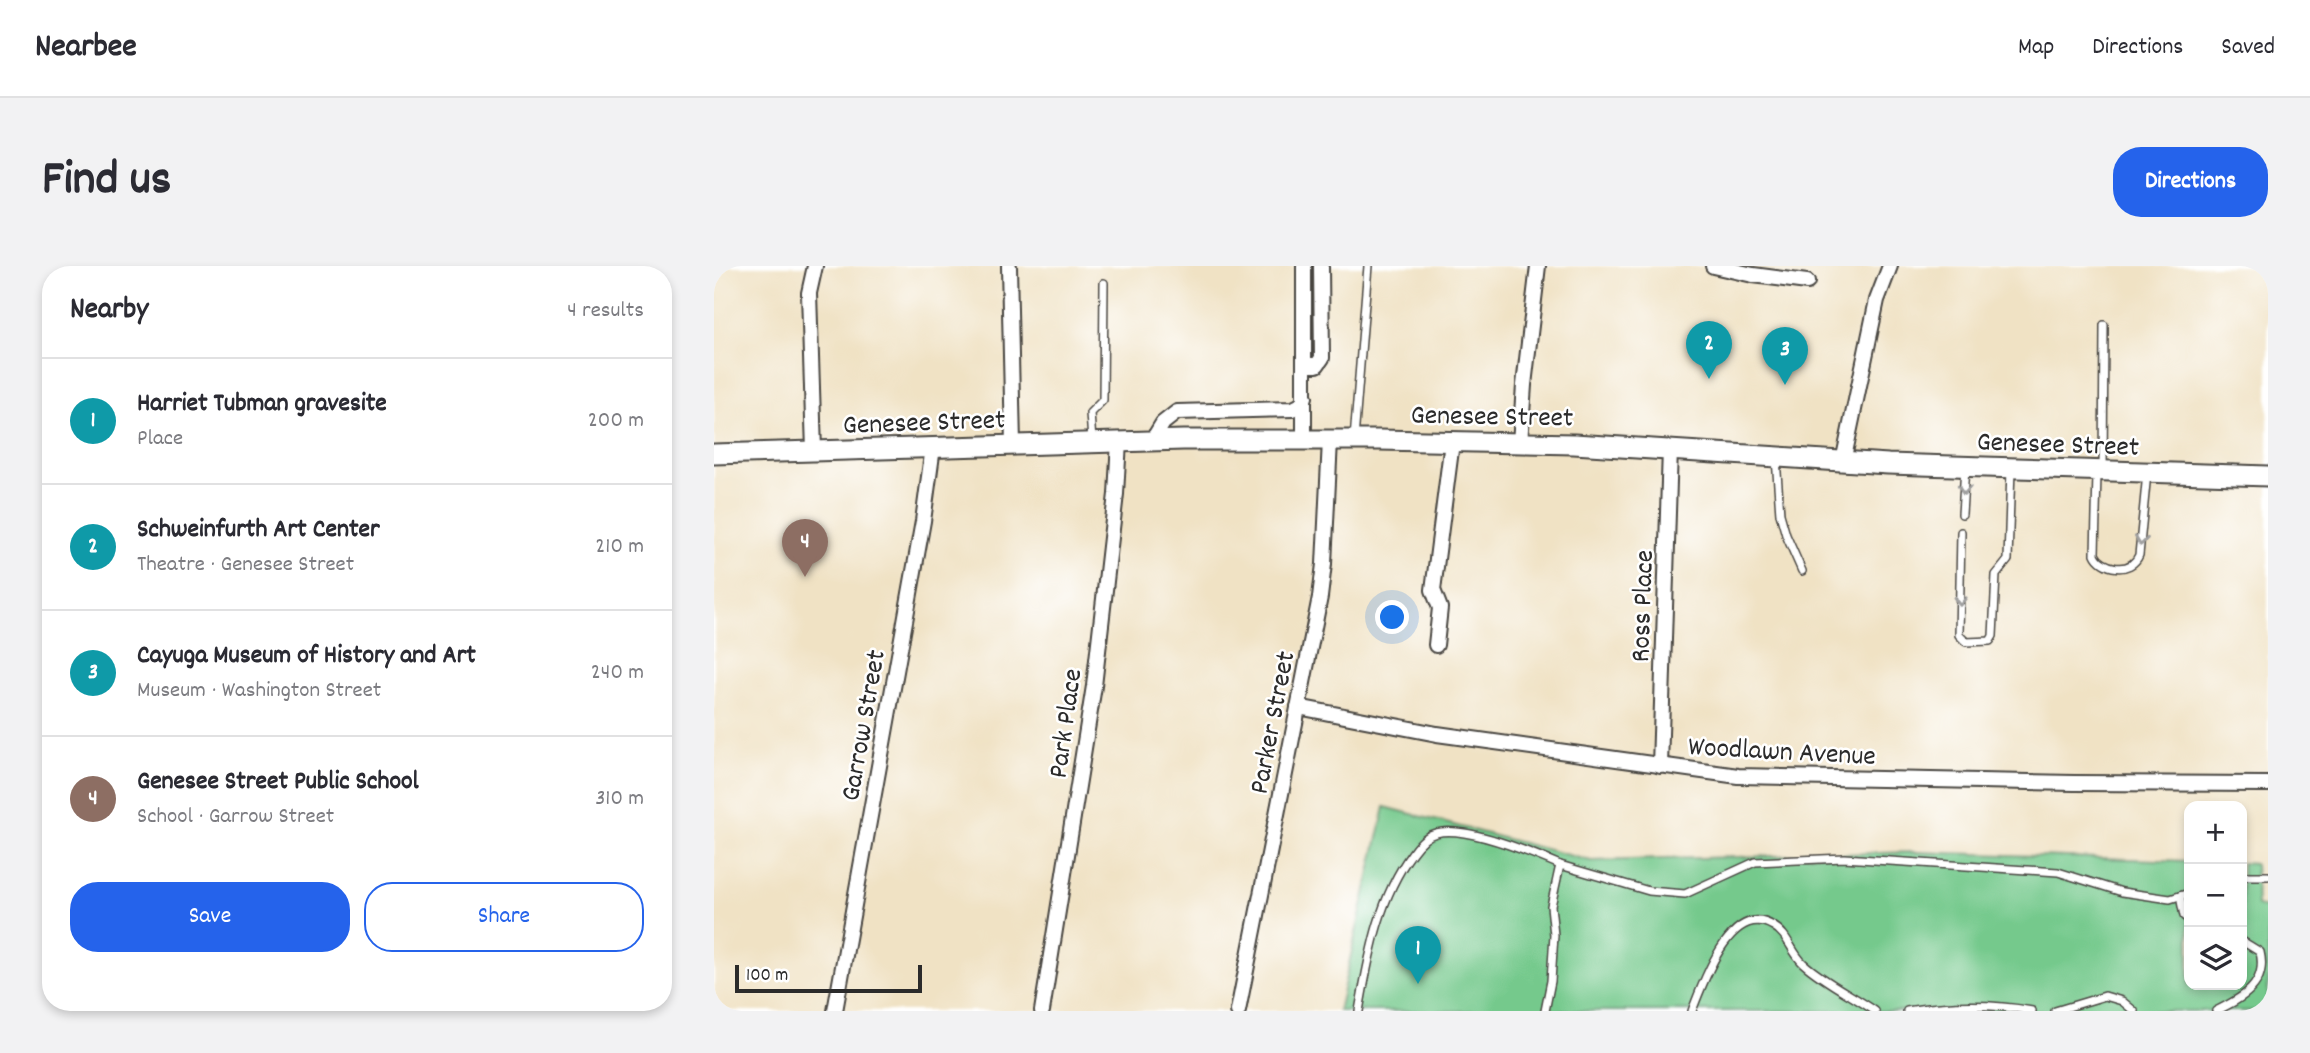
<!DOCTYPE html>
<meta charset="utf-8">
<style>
:root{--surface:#fff;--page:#f2f2f3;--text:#2b2b33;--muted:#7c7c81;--line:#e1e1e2;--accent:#2563eb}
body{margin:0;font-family:Dekko,sans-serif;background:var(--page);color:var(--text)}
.controls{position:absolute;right:21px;bottom:21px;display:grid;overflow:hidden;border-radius:14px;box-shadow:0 4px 10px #0003}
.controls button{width:63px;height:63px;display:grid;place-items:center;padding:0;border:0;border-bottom:2px solid var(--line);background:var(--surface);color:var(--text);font:35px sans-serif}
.scale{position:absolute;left:21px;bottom:18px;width:187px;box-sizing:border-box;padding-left:7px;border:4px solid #2b2b2b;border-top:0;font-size:19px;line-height:24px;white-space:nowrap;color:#2b2b2b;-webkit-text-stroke:5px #fff;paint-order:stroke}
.you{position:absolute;left:679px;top:352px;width:24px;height:24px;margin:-18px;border:5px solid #fff;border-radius:50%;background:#1a73e8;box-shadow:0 0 0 10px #1a73e833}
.badge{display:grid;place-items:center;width:46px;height:46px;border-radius:50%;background:var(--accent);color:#fff;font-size:23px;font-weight:700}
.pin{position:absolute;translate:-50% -58px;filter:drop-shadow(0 2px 4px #0008)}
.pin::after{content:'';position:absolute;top:37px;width:24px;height:21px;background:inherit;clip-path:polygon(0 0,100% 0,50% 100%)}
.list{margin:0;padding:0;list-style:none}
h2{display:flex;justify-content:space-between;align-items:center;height:91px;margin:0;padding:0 28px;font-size:30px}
h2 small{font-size:23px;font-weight:400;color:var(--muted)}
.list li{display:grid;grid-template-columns:46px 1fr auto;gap:21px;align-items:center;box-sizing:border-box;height:126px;padding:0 28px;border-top:2px solid var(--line)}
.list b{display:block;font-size:26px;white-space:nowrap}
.list p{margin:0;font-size:23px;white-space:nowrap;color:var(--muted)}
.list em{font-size:23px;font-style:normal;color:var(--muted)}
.actions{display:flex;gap:14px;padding:21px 28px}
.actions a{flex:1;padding:16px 0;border:2px solid var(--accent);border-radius:28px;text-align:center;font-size:24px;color:var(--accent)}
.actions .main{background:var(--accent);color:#fff}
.icon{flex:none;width:38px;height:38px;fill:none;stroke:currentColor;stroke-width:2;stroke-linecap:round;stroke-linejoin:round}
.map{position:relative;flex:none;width:1554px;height:745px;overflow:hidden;border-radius:28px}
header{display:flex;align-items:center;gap:42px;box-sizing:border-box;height:98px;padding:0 35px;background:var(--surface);border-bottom:2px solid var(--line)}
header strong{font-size:33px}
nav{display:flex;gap:38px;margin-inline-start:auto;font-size:24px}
.intro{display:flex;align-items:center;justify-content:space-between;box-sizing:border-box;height:168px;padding:0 42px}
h1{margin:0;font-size:49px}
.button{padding:18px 32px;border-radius:28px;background:var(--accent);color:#fff;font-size:24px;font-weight:700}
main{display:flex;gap:42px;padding:0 42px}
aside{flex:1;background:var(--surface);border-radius:28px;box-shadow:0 4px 10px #0003}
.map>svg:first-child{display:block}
</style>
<header>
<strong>Nearbee</strong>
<nav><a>Map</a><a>Directions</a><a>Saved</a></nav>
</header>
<div class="intro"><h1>Find us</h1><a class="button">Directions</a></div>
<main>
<aside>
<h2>Nearby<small>4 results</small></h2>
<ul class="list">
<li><span class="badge" style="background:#0f9aa8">1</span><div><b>Harriet Tubman gravesite</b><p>Place</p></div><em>200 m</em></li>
<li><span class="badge" style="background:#0f9aa8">2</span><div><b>Schweinfurth Art Center</b><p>Theatre · Genesee Street</p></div><em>210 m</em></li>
<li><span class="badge" style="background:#0f9aa8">3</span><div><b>Cayuga Museum of History and Art</b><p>Museum · Washington Street</p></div><em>240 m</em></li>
<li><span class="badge" style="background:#8d6e63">4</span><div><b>Genesee Street Public School</b><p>School · Garrow Street</p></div><em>310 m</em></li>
</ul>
<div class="actions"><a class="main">Save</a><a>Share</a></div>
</aside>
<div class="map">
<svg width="1554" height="745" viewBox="0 0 1554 745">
<rect width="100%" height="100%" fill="#fff"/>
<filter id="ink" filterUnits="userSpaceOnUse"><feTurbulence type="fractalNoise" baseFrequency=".0143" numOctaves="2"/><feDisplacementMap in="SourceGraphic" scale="14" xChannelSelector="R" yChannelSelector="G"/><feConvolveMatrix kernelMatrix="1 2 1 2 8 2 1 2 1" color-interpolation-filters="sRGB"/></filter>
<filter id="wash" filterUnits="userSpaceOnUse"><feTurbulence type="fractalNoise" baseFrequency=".00686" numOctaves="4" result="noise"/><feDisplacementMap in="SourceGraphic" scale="28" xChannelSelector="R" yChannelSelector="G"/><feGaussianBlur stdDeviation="1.57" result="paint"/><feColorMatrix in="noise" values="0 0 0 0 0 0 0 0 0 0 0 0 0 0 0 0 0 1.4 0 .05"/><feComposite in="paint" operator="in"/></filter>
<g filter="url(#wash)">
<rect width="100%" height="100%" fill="#f0e2c4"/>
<polygon fill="#75c98c" stroke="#507a5c" stroke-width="2" points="671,541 877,595 1202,586 1475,595 1475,719 1528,719 1528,597 1541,598 1543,640 1554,642 1554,745 624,745"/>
</g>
<g filter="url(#ink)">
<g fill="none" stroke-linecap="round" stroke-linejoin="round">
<defs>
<g id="service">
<polyline points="640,173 654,0"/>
<polyline points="378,175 376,147 389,134 390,17"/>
<polyline points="1062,192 1066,248 1072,269 1088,305"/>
<polyline points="1389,205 1390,59"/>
<path d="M1383 208 1381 288C1387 303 1417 309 1425 289L1433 207"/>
<polyline points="1248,248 1251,201"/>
<polyline points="1247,266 1245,369 1252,376 1276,375 1279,370 1282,309 1294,294 1297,203"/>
<polyline points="1528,610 1554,610"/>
<polyline points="1466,630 1470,650 1475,654"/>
<path d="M645 745C655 690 664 633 698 587 703 580 712 569 722 567 752 559 818 587 846 599"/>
<polyline points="831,745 837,715 840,669 837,640 846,599 935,625 971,628 1041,596 1130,592 1344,606 1408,626 1456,633 1475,627"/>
<path d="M978 745C989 717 1017 634 1059 660 1074 668 1077 686 1089 697 1110 716 1138 729 1161 745"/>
<path d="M1193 745C1236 738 1276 737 1318 745"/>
<polyline points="1341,745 1391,730 1408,735 1420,745"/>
<path d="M1502 745C1528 732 1554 719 1546 686L1528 675"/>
</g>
<g id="minor">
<polyline points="295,0 299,179"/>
<polyline points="590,0 590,174"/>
<polyline points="999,0 1039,9 1093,16"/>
<polyline points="592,99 603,99 608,92 607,0"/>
<polyline points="438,175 449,157 463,146 579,143 587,139 591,131"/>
<polyline points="806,177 810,119 824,0"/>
<polyline points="100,185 95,27 101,0"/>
<polyline points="1129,196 1163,34 1176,0"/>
<polyline points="722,379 726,342 719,324 738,176"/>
<polyline points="584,441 723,468 1024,510 1360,517 1554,518"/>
<polyline points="946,500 956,183"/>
<polyline points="121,745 209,255 219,181"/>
<polyline points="328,745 380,420 402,228 405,175"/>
<polyline points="524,745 606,331 610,298 616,174"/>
</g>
<polyline id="secondary" points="0,188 469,174 665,174 860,178 1174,198 1554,210"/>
</defs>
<use href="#service" stroke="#494642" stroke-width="10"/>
<use href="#minor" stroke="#494642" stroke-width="18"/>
<use href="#secondary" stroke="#494642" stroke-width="23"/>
<use href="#service" stroke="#fff" stroke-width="7"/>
<use href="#minor" stroke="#fff" stroke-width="14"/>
<use href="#secondary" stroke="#fff" stroke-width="19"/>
</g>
<defs><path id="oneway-chevron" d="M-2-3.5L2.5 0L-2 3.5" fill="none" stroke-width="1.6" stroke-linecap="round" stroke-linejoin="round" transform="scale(1.75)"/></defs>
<g stroke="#a0a0a0">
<use href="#oneway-chevron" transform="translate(1250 224) rotate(94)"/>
<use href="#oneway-chevron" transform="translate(1427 275) rotate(97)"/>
<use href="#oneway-chevron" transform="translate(1246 335) rotate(91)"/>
</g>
</g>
<g text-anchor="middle" stroke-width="5" stroke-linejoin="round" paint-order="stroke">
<g font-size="28" fill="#2b2b2b" stroke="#fff">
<text transform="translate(778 148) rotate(1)" y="10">Genesee Street</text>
<text transform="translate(210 154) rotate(-2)" y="10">Genesee Street</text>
<text transform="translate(1344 176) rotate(2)" y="10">Genesee Street</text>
<text transform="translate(926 340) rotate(-88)" y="10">Ross Place</text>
<text transform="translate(556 456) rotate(-79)" y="10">Parker Street</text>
<text transform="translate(349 457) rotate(-82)" y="10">Park Place</text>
<text transform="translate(147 459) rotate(-80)" y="10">Garrow Street</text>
<text transform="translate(1068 483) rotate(3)" y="10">Woodlawn Avenue</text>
</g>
</g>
</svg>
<div class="controls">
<button>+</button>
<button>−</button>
<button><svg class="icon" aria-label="layers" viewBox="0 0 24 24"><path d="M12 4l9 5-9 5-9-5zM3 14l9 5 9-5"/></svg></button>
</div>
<div class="scale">100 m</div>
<div class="you"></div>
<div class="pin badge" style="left:704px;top:718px;background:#0f9aa8">1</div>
<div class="pin badge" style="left:995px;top:113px;background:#0f9aa8">2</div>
<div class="pin badge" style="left:1071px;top:119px;background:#0f9aa8">3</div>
<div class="pin badge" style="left:91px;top:311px;background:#8d6e63">4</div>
</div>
</main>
